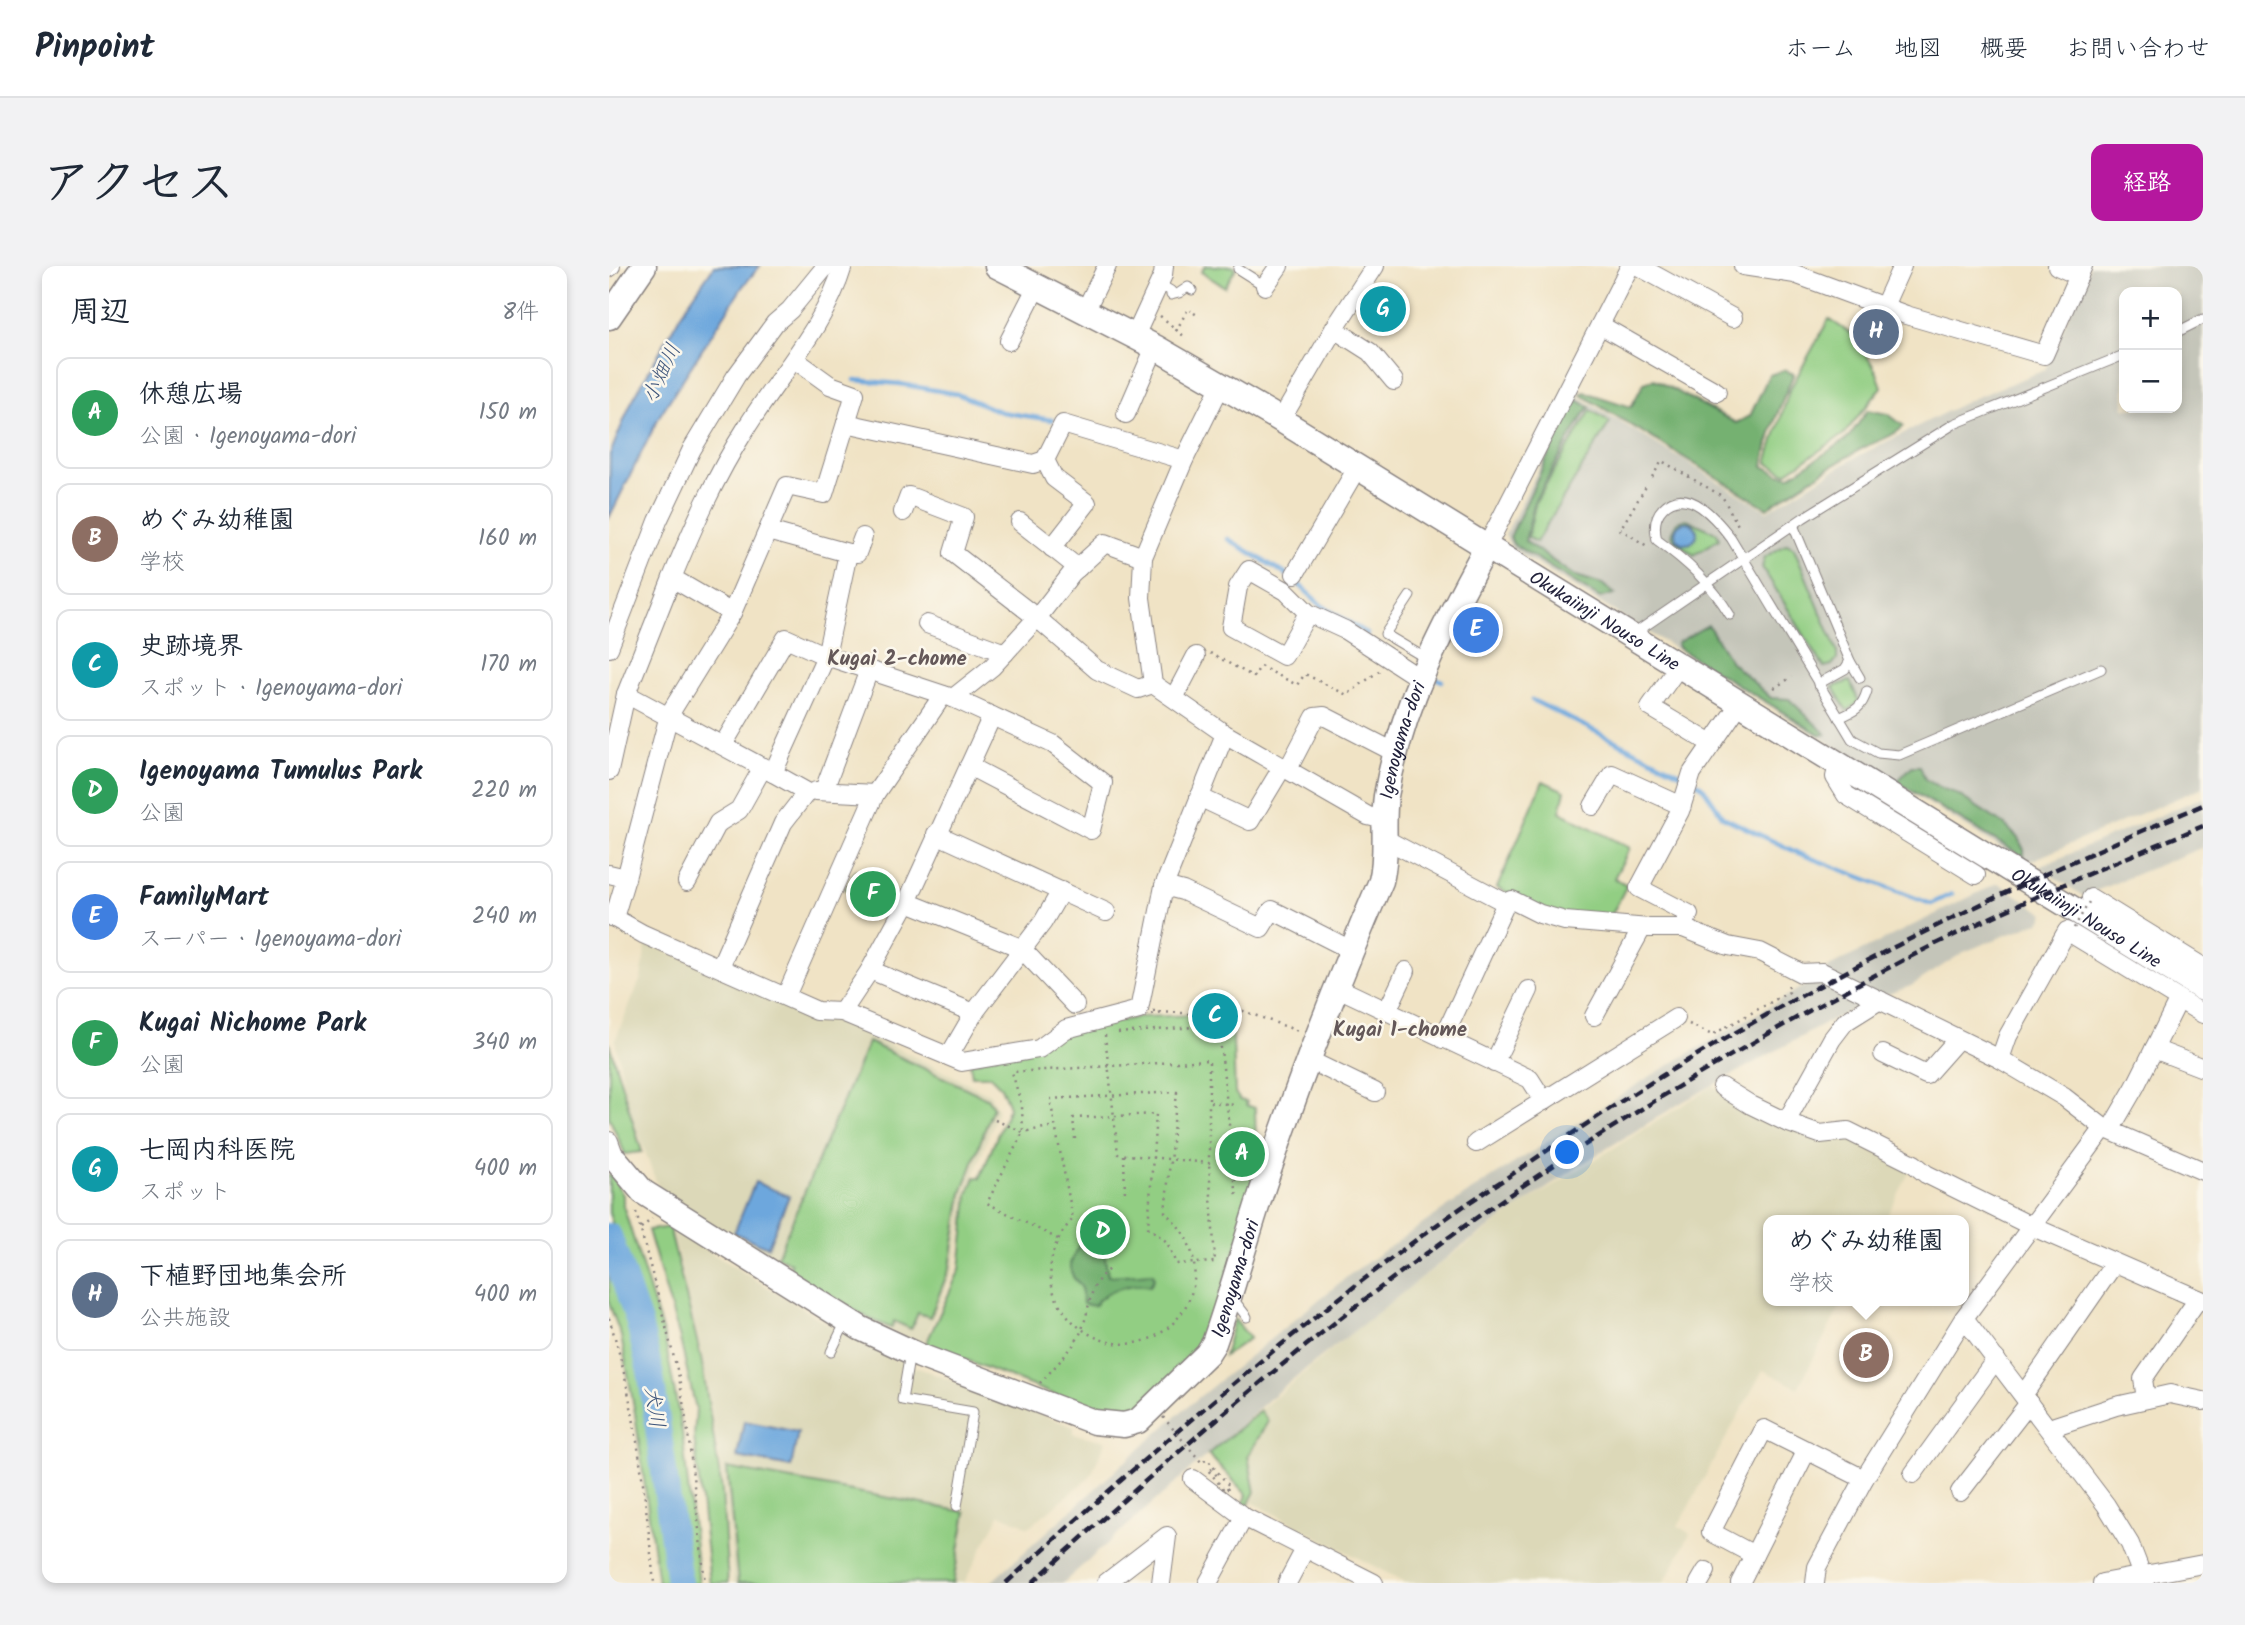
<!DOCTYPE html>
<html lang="ja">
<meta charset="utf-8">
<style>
:root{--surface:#fff;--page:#f2f2f3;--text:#1f2937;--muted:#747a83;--line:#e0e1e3;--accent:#b5179e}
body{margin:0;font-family:Kalam,"Klee One",sans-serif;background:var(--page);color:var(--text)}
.controls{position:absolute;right:21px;top:21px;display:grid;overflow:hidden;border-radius:14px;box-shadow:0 4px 10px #0003}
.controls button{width:63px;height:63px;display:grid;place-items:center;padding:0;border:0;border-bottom:2px solid var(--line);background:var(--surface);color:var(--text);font:35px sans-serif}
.you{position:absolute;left:959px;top:887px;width:24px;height:24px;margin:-18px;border:5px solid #fff;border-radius:50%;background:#1a73e8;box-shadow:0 0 0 10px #1a73e833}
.badge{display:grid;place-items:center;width:46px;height:46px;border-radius:50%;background:var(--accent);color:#fff;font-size:23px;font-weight:700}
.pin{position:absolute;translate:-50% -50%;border:4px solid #fff;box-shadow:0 2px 7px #0006}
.popup{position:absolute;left:1154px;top:949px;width:206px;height:91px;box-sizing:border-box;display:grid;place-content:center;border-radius:14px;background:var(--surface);filter:drop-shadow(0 2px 5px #0005);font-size:23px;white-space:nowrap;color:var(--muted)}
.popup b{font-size:26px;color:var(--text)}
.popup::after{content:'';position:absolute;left:50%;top:100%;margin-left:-14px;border:14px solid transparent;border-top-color:var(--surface)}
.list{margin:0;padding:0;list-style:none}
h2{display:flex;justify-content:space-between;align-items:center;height:91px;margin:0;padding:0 28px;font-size:30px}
h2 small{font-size:23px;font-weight:400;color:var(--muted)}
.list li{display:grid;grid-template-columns:46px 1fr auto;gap:21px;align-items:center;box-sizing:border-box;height:112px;margin:0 14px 14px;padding:0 14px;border:2px solid var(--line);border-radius:14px}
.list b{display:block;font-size:26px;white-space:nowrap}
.list p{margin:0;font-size:23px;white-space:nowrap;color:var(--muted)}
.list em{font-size:23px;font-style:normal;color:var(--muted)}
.map{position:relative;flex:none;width:1594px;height:1317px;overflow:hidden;border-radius:14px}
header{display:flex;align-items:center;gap:42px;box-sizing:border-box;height:98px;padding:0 35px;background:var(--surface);border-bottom:2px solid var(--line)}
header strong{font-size:33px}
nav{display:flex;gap:38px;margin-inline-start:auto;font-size:24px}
.intro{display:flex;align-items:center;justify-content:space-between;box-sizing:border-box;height:168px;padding:0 42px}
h1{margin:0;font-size:49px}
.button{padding:18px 32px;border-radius:14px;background:var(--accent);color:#fff;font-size:24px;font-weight:700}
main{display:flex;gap:42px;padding:0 42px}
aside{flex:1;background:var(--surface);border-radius:14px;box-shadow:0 4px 10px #0003}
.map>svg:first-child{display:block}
</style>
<header>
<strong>Pinpoint</strong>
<nav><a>ホーム</a><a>地図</a><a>概要</a><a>お問い合わせ</a></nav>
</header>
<div class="intro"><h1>アクセス</h1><a class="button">経路</a></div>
<main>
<aside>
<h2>周辺<small>8件</small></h2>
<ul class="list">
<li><span class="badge" style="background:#2e9e5b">A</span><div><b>休憩広場</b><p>公園 · Igenoyama-dori</p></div><em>150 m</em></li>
<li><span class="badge" style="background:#8d6e63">B</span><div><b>めぐみ幼稚園</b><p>学校</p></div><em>160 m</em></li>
<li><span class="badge" style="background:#0f9aa8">C</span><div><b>史跡境界</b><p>スポット · Igenoyama-dori</p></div><em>170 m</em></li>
<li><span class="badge" style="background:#2e9e5b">D</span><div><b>Igenoyama Tumulus Park</b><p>公園</p></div><em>220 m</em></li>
<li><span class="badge" style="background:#3f7fe0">E</span><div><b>FamilyMart</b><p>スーパー · Igenoyama-dori</p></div><em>240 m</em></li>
<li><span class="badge" style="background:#2e9e5b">F</span><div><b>Kugai Nichome Park</b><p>公園</p></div><em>340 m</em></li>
<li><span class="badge" style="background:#0f9aa8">G</span><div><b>七岡内科医院</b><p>スポット</p></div><em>400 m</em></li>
<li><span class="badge" style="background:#5c6f8a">H</span><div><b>下植野団地集会所</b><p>公共施設</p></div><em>400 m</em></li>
</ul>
</aside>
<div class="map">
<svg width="1594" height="1317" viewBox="0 0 1594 1317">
<rect width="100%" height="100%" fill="#fbf7ec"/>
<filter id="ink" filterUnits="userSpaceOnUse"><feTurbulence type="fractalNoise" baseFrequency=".0143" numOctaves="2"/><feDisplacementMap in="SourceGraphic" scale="14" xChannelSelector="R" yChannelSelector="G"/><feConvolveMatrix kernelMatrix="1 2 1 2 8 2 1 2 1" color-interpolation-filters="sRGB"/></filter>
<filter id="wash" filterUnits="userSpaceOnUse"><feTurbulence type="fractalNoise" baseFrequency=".00686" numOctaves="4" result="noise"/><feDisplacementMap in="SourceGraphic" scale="28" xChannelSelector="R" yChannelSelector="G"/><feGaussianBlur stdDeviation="1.57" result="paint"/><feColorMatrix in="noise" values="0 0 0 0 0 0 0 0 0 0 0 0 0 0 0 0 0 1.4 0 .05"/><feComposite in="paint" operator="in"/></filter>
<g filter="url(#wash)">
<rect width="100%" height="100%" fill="#f0e3c5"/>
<g fill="#dcd8b8">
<polygon points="37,678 226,752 381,828 389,844 358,929 345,1004 313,1080 260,1056 52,929 18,836 6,774 32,712"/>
<polygon points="1104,820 1139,843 1238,871 1302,903 1276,954 1159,954 1159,1035 1234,1035 1189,1122 1154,1104 1069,1260 1081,1268 1055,1317 797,1317 643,1236 648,1227 640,1190 660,1154 651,1144 763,1050 842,990 914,939"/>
<polygon points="63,963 239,1070 283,1092 465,1161 465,1168 497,1175 481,1211 420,1261 391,1248 355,1317 124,1317 116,1224 94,1091"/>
</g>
<g fill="#c4c5b9" fill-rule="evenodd">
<path d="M1481 0H1594V521L1417 597 903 283 896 269 967 129 1158 245 1245 192 1365 132 1436 104ZM1515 26H1568V142H1515Z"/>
<polygon points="1594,531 1594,581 1474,630 1430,601"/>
<polygon points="1389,617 1436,648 1432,655 1355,686 1302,720 1252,738 1075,835 976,896 848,984 674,1121 454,1317 381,1317 573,1145 744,1006 862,925 1040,811 1212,710 1220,701"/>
</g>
<g fill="#92ce83" stroke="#5a785f" stroke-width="2">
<polygon points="596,0 622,0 627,2 616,21 592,6"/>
<polygon points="1220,53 1248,72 1268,107 1273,121 1235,168 1177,207 1158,197 1180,125"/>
<polygon points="982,144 1001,156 927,276 919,271 927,235"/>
<path d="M1077 253 1108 267 1110 273 1085 289C1075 278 1054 277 1068 256Z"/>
<polygon points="1178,278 1185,282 1228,385 1228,393 1223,399 1215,401 1153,301 1156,291"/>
<polygon points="1241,415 1250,436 1238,445 1224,421"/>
<polygon points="934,515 956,525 951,546 1021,582 1005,612 1018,619 999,656 931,644 888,622"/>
<polygon points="246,604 268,615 266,619 293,633 282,653 257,640 259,635 236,623"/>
<polygon points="623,748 626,827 631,834 638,836 637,839 646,842 648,917 596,1077 530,1146 511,1150 484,1144 317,1078 351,1003 359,929 366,911 371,912 400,841 392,821 381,810 363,810 361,798 458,766 530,751"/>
<polygon points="259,776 378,832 384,841 353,927 341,1001 321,1051 309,1047 302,1063 285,1055 282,1062 261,1053 181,1006 182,997 168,991"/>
<polygon points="0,777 33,886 16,888 0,851"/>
<polygon points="3,909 14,929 14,939 56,1074 73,1166 90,1317 78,1317 54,1136 41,1071 0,947 0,910"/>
<polygon points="60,961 92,1091 113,1224 119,1317 101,1317 85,1170 87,1144 71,1073 39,964"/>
<polygon points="0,989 27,1068 54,1228 64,1317 49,1317 26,1147 12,1070 0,1037"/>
<polygon points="625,1053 641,1072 615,1090"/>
<polygon points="651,1145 659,1155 639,1190 646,1226 638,1241 634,1239 638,1229 599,1188"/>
<polygon points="118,1202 357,1246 344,1317 129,1317"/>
</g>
<g fill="#75b171" stroke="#4c6a56" stroke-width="2">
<path d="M1175 104 1185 108C1171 137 1160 168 1154 200L1170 208 1181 210 1238 173 1259 144 1279 148 1295 160C1284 171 1270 174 1256 181 1222 199 1190 221 1158 242L971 128 976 126 1022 141 1035 117 1045 113 1127 157 1141 150 1160 109Z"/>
<polygon points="968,134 981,141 973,151 926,234 916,275 964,309 993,318 1006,328 991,332 904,278 901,271 937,194"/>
<polygon points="1099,359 1122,396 1162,432 1180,433 1217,468 1211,469 1069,382 1068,377"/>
<polygon points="1303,500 1311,500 1316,513 1334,523 1346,527 1396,559 1409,572 1415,584 1415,591 1288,516"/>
<path d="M484 965 498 973 496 993 499 1010 544 1007 545 1013 541 1020C524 1016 494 1024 485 1040L474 1038 472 1020 464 1011 461 998 473 974Z"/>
</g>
<g fill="#6da7dd" stroke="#48648c" stroke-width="2">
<polygon points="105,0 151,0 134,20 51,149 0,252 1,188 22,137 72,48"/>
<circle cx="1077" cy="267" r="11"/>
<polygon points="146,916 180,930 159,981 125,967"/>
<polygon points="135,1155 189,1166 182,1201 128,1191"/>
</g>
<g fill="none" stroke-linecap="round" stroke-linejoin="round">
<g stroke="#6da7dd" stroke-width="4.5">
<polyline points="246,114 291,118 348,128 392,146 443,154"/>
<polyline points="619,273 683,312 712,339 758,368"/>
<polyline points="821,409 833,415"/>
<polyline points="923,434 1075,509"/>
<polyline points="1087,516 1094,521 1114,551 1189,587 1322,638 1343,628"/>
</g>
<polyline stroke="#6da7dd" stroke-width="26" points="0,970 30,1057 42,1110 70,1317"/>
</g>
</g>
<g filter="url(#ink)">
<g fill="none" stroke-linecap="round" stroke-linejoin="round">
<defs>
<g id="lane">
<polyline points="629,3 656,20"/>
<polyline points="550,18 562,25 562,29 570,27 579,21 583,24"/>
<polyline points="1568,66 1594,53"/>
<polyline points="1184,259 1241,395 1236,403 1209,418"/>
<polyline points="801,330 776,368 818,393"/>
<path d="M1121 349C1102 317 1077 295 1048 274 1045 262 1045 251 1054 242 1078 217 1108 254 1122 272L1243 473 1269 487 1290 489 1492 403"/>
<polyline points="1023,369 1194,252 1345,158 1515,89"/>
<polyline points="1241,395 1251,412"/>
<path d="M1230 452C1246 445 1253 442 1258 425"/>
<polyline points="624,1033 638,1051"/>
<polyline points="222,1086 237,1055"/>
<polyline points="301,1087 293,1134 364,1146 348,1240"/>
</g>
<g id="street">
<polyline points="1029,0 1124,52"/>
<polyline points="1134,0 1186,8 1297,49 1435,89 1474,0"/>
<polyline points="1448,0 1470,10"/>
<polyline points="0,2 2,0"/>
<polyline points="656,20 670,0"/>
<polyline points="1275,40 1293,0"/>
<polyline points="476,45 498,0"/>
<polyline points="991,59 1108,126"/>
<polyline points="725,63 761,86 785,115"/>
<polyline points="526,70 554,9 555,0"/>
<polyline points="400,75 428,20"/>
<path d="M185 93 221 119 246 128 215 228 178 220 123 347 63 312C84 261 106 211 136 164 169 110 216 61 234 0"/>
<polyline points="517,148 546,81"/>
<polyline points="672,154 725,63 766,0"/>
<polyline points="237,157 424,198 436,194 454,158 575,194"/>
<polyline points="436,194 445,212 478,237 443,282"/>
<polyline points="294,246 300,230 355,251 344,287 428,352 463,307 496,277 534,291"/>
<polyline points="411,256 469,302"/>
<polyline points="159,265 239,287 248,287 254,271"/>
<polyline points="877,282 1021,0"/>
<polyline points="686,308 748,202"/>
<polyline points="699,347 675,390 622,361 629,321 640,304 677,325 699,347 736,364 810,412"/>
<polyline points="318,358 396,387"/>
<polyline points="0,382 49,255 83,183 127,110 166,57 181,44 217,0"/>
<polyline points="1070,400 1041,441 1103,478"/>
<polyline points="544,418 532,332 534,291 575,194 612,119"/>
<polyline points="544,418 616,468 759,550 776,554"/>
<polyline points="17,428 164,507"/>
<polyline points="344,432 444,478 494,517 482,564 360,500"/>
<polyline points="565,432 587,390"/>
<polyline points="114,479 177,372 217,390 239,287"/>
<polyline points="1229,498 1226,511 1237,529 1367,609"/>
<polyline points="679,503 706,451 715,450 787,487"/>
<polyline points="0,505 17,428 63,312"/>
<polyline points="215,524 260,404"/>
<polyline points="207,525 266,528"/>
<polyline points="590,531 641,555 674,500"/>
<polyline points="984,540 1003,508 1073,540"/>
<polyline points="327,568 497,646"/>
<polyline points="776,573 897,637 903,634 931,648 956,655 1040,662 1074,662 1119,680 1151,686 1192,707 1213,706 1391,793 1455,831 1495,862 1594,905"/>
<polyline points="0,608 17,612 5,652"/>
<polyline points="17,612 60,449 123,347"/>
<polyline points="78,616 109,557 130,544 154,501"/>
<polyline points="555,620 574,625 652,662 663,644 742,684"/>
<polyline points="1482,632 1594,701"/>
<polyline points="298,636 412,682 466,739"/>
<polyline points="0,649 34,668 208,745 233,746 353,796 430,783 457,763 530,744 555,620 616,468"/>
<polyline points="1074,662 1080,648 1030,622 1071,545 1083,507 1131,437"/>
<polyline points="111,701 174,557 198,526 164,507 217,390 344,432 383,401 428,352 488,404 529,423 544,418"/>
<polyline points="261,704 365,747"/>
<polyline points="727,721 921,813 935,835"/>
<polyline points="177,730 266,528 334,429"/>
<polyline points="778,745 797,705"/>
<polyline points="233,746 261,704 298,636 383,450"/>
<polyline points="985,750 1033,662"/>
<polyline points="834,773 897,637"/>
<polyline points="1545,783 1594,802"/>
<polyline points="1274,788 1317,809 1348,774"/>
<polyline points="340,790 365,747 434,656 452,625"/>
<polyline points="1391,793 1399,770 1458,665 1594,748"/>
<polyline points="700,794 766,826"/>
<polyline points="885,797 920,724"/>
<polyline points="1113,821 1142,839 1177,856 1211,868 1239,865 1305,898 1317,908 1422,960 1594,1035"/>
<polyline points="1177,856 1223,773 1236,756 1271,734"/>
<polyline points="1495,862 1355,1052 1497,1239 1521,1278 1536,1317"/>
<polyline points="1501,864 1526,821 1570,733"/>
<polyline points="0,875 7,894 0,895"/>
<polyline points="867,877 1067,752"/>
<polyline points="1415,1128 1505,998"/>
<polyline points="1537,1133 1534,1113 1589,1033"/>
<polyline points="1441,1165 1446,1160 1507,1140 1561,1128 1594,1135"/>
<polyline points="1304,1208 1387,1093"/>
<polyline points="584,1213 635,1251"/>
<polyline points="1351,1226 1420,1137"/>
<polyline points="1145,1289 1102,1266 1155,1163 1255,1213"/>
<polyline points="497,1317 558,1270 552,1317"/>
<polyline points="599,1317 635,1251 765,1317"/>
<polyline points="678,1317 696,1283"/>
<polyline points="1090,1317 1097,1305"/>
<polyline points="1131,1317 1198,1184"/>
<polyline points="1206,1317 1208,1301 1255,1213 1355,1052"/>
<polyline points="1493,1317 1594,1298"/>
</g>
<g id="secondary">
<path id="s1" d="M388 0 546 81 672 154 1594 723"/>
<polyline points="0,51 35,0"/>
<path id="s2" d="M7 894 34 926 251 1062 311 1090 485 1156 515 1159 529 1155 598 1088 605 1077C625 1020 640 961 660 904 693 806 731 710 772 615 779 587 773 558 777 530 793 437 833 363 877 282"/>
</g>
</defs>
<use href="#lane" stroke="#898280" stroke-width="11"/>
<use href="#street" stroke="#898280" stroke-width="20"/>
<use href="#secondary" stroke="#898280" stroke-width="27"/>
<g stroke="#898280" stroke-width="2.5" stroke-dasharray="2 5" stroke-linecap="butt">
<polyline points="585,47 588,49"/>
<path d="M551 50C560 56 566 64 575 70L576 68"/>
<polyline points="567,65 579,43 582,45"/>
<polyline points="1043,211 1053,195 1113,230 1131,263"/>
<polyline points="1011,263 1038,280"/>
<polyline points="1010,265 1038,219"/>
<polyline points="601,387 645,411 651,400 688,419 696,408 738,429 771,404"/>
<polyline points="1165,422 1183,411"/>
<polyline points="544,746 601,748 614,743 626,742 689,765"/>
<polyline points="543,749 554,747"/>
<polyline points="1080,758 1103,769 1180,726 1178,722 1181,720"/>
<polyline points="509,767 598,760 610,764 628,933"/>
<polyline points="496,769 509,888 600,897 600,836 627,839"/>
<path d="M568 826 556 946C631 1013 548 1115 474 1064 461 1055 451 1042 445 1027 436 1000 445 973 464 953L441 833Z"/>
<polyline points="386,854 414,866 446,860"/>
<polyline points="466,873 464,852 547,848 539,961 558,976 567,998 606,996 600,897"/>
<polyline points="515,889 516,930"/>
<polyline points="27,946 70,1111 79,1166 96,1317"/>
<polyline points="32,962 43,953"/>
<polyline points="449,973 378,937 414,866 413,841 403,806 600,794 600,836"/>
<path d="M0 1052C27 1137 36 1229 45 1317"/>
<path d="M431 1117C444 1102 467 1081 473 1063 482 1040 479 1019 500 1003"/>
</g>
<use href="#lane" stroke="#fff" stroke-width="9"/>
<use href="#street" stroke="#fff" stroke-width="18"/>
<use href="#secondary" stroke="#fff" stroke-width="24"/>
<g stroke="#22223b" stroke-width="4.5" stroke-dasharray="10 5" stroke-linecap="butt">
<path d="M397 1317C533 1194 670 1074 818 966 849 943 882 922 914 901 965 866 1017 831 1071 799 1238 699 1415 614 1594 539"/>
<path d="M423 1317C553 1198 686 1082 829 979 961 884 1099 799 1242 722 1355 660 1474 609 1594 560"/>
</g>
<g stroke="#898280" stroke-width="2.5" stroke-dasharray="2 5" stroke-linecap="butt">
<polyline points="1465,662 1480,636"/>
<polyline points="554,1151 593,1197 598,1193 621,1221 616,1225 599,1204 601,1202 610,1212"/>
</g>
</g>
</g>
<g text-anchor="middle" stroke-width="5" stroke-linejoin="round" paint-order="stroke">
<g font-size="19" fill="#22223b" stroke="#fbf7ec">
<text dy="7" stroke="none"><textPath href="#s1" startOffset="704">Okukaiinji Nouso Line</textPath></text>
<text dy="7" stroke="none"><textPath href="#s2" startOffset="1339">Igenoyama-dori</textPath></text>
<text dy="7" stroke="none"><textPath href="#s1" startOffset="1270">Okukaiinji Nouso Line</textPath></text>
<text dy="7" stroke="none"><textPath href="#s2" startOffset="772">Igenoyama-dori</textPath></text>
</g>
<g font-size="21" font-style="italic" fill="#40577c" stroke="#fbf7ec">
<text transform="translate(52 107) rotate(-65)" y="7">小畑川</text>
<text transform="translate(46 1141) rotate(82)" y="7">犬川</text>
</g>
<g font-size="21" font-weight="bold" fill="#645859" stroke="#fbf7ec">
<text x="288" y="399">Kugai 2-chome</text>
<text x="791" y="770">Kugai 1-chome</text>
</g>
</g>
</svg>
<div class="controls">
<button>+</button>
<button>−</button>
</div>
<div class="you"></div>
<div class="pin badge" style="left:633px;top:888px;background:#2e9e5b">A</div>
<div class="pin badge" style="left:1257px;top:1089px;background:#8d6e63">B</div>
<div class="popup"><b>めぐみ幼稚園</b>学校</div>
<div class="pin badge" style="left:606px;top:750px;background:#0f9aa8">C</div>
<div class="pin badge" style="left:494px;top:966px;background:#2e9e5b">D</div>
<div class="pin badge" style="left:867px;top:364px;background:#3f7fe0">E</div>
<div class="pin badge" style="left:264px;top:628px;background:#2e9e5b">F</div>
<div class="pin badge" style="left:774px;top:43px;background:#0f9aa8">G</div>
<div class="pin badge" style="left:1267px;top:66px;background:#5c6f8a">H</div>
</div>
</main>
